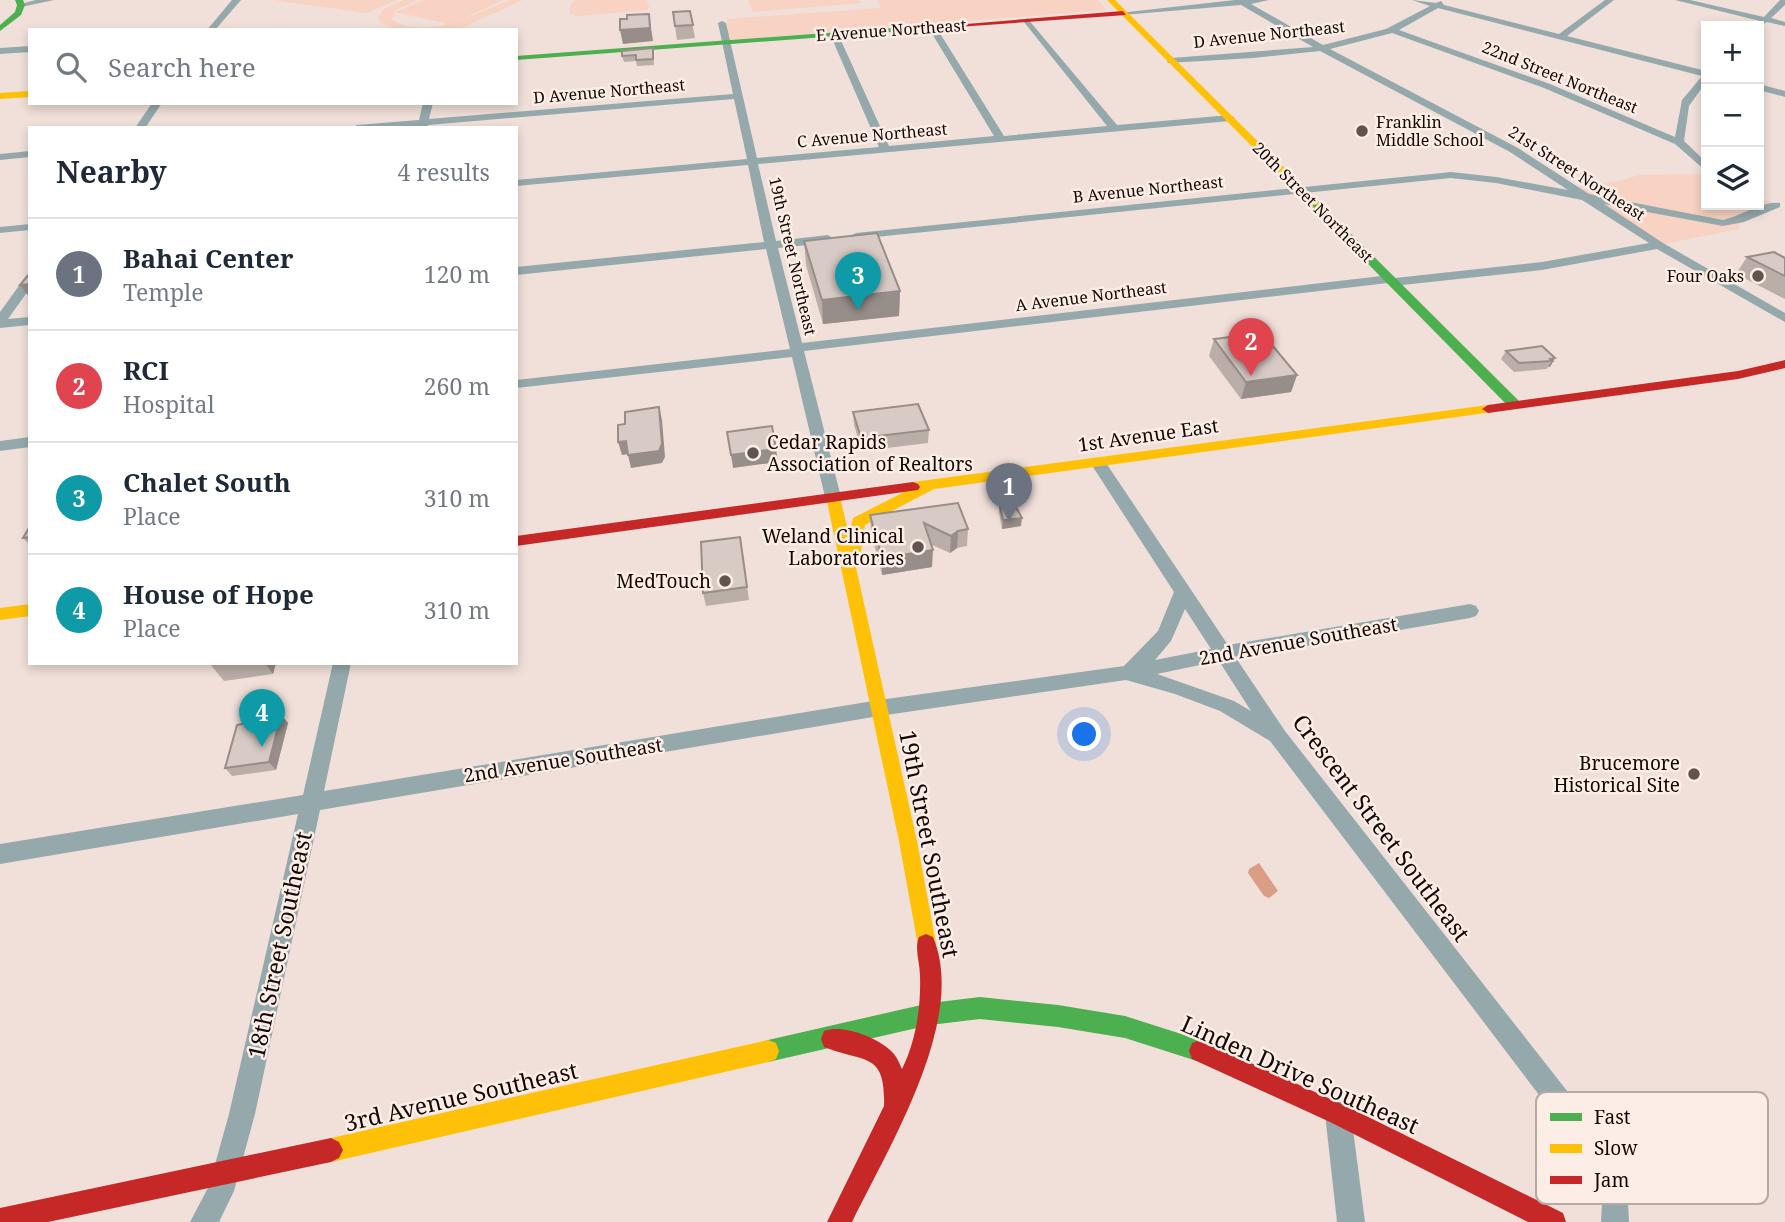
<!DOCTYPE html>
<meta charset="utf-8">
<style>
:root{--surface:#fff;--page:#f6f6f7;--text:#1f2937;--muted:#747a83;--line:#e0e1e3;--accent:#61544f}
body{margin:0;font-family:"Noto Serif",serif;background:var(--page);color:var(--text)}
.controls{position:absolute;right:21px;top:21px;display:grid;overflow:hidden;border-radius:0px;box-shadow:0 4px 10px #0003}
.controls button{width:63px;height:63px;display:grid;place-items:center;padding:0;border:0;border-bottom:2px solid var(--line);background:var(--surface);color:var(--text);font:35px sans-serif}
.you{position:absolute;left:1085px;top:735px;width:24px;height:24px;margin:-18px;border:5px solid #fff;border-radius:50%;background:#1a73e8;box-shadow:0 0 0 10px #1a73e833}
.badge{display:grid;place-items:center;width:46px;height:46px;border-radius:50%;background:var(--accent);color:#fff;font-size:23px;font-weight:700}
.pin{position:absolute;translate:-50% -58px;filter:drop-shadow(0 2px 4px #0008)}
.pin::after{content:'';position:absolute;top:37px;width:24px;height:21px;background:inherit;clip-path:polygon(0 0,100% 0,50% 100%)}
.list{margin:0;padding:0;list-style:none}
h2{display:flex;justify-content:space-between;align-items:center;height:91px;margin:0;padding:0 28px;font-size:30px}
h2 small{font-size:23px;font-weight:400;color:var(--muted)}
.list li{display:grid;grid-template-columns:46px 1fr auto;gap:21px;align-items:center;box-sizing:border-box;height:112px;padding:0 28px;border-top:2px solid var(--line)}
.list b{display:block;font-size:26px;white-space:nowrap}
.list p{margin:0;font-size:23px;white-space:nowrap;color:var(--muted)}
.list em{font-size:23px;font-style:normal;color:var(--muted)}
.icon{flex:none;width:38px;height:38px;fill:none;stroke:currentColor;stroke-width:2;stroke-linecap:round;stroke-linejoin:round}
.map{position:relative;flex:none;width:1785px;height:1222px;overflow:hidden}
.search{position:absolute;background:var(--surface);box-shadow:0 4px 10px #0003;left:28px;top:28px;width:490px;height:77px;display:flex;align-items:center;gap:18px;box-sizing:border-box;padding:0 24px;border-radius:0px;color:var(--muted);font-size:26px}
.panel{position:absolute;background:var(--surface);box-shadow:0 4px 10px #0003;left:28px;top:126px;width:490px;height:539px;border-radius:0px}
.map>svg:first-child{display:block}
</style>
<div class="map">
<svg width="1785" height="1222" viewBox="0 0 1785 1222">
<rect width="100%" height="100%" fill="#f0e0d9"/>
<g fill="#f8d2c2">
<polygon points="274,0 397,0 366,13"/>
<path d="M404 0H417L396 10 392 19C406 31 432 28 449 24L395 12 424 0H503L452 24 510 0H523L457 30H398L381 23 378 18 384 9Z"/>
<polygon points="576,0 646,0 649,6 648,10 577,16 570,14 570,5"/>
<polygon points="748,0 859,0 861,3 753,12"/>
<polygon points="877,0 1098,0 1106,10 728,40 727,19 881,8"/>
<polygon points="1706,174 1706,205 1759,205 1759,196 1776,205 1740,220 1739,229 1659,245 1571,187 1619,181 1639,175"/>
</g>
<polygon fill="#d99e84" points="1259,863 1278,891 1269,898 1264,896 1248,873 1249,869"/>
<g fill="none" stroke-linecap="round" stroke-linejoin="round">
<g fill="#95a9ac" fill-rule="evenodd">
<polygon points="36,0 54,0 21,7 17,5"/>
<polygon points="232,0 241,0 215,30 207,30"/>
<path d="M1235 0H1269L1251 4 1323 45 1386 29 1430 6 1412 0 1436 3 1441 1 1444 5 1559 34 1605 0H1614L1567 36 1706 71V82L1689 106 1684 141 1706 162V171L1675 144 1544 88 1392 33 1330 49 1518 148 1589 194 1723 220C1741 216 1762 201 1780 203V207L1744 222 1723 226 1604 204 1663 243 1785 313V322L1657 249 1542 270 1393 286 1388 283 804 351 841 497 833 502 825 497 792 357 516 388V380L790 349 766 249 516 275V267L764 242 748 165 516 186V180L747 159 734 99 428 125 427 128H352L357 125 419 120 423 103H433L429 119 733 94 718 23 722 21 726 23 757 158 879 147 830 34 834 31 838 34 889 146 994 136 928 27 932 24 936 27 1004 136 1107 126 1024 22 1027 18 1117 125 1230 115 1235 118 1230 121 758 164 776 241 828 235 834 239 828 243 778 248 802 343 1390 275 1395 278 1542 262 1649 243 1582 200 1496 183 1451 178 856 239 850 236 856 233 1451 172 1496 177 1568 190 1510 152 1320 51 1253 58 1168 63 1167 61 1171 58 1313 47 1241 5 1123 15 1119 13ZM1438 8 1702 76 1682 100 1675 137 1550 84 1399 30Z"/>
<polygon points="1675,0 1690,0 1764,17 1780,0 1785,0 1785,5 1771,18 1785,22 1785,26 1767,22 1761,26 1757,24 1760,21"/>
<polygon points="30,46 30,52 0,54 0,48"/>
<polygon points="1759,84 1785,91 1785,97 1759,90"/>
<polygon points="152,103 162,103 145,128 135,128"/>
<polygon points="30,151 30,157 0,160 0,154"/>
<polygon points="30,224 30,230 0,233 0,227"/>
<polygon points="30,275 30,288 8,319 30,317 30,325 0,328 0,312 26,276"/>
<polygon points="30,437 30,447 0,451 0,441"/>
<path d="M1099 459 1104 460 1228 645 1470 604 1476 606 1479 611 1476 616 1470 618 1236 658 1285 731 1607 1142 1628 1203 1629 1222H1601L1602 1203 1587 1158 1270 741 1220 711 1175 694 1126 680 879 716 320 810 255 1114 234 1191 219 1222H190L209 1186 229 1114 298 814 0 864V844L303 795 333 663H351L324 791 879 700 1124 666 1158 631 1174 592 1091 464ZM1185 609 1211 649 1155 660 1171 641ZM1219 661 1251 711 1234 701 1157 674Z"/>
<polygon points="1338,1101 1347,1105 1351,1114 1365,1222 1337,1222 1325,1114 1329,1105"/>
</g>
<g fill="#4caf50" fill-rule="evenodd">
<polygon points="15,0 23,0 25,5 21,15 0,31 0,25 15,12 17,5"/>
<polygon points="961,23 958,27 516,60 516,56"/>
<polygon points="1310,201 1318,201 1520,402 1520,408 1510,408 1310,205"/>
<polygon points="980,997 1058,1005 1125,1016 1200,1040 1208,1043 1211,1051 1208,1059 1200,1062 1125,1038 1058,1027 980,1019 930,1025 768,1062 760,1059 757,1051 760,1043 768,1040 930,1003"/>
</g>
<g fill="#ffc107" fill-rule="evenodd">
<polygon points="1107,0 1115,0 1318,201 1318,205 1310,205"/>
<polygon points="30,91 30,97 0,99 0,93"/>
<polygon points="1488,405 1494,409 1493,412 934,489 865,525 860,558 855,563 917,841 936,944 933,951 926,954 919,951 899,841 826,497 828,494 833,492 840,497 849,535 853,518 908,490 906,487 913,482"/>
<polygon points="30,604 30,616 0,620 0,608"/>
<polygon points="768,1040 776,1043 779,1051 776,1059 768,1062 331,1162 323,1158 319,1150 323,1142 331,1138"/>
</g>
<g fill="#c62828" fill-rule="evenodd">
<polygon points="1123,11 1126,15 958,27 954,25"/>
<polygon points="1785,360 1785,368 1738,379 1488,413 1482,409 1488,405 1738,371"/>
<polygon points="913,482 918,484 920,487 918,490 516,546 516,536"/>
<path d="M926 934 933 937C968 1019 888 1148 852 1222H827L884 1106C886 1051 864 1063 824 1047L821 1039 824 1031C842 1024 876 1037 890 1050 896 1055 899 1062 902 1069 916 1041 921 1007 920 976 920 962 914 949 919 937Z"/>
<polygon points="1200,1040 1346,1106 1563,1213 1566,1222 1528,1222 1330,1122 1192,1059 1189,1051 1192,1043"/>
<polygon points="331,1138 339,1142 343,1150 339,1158 331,1162 48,1222 0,1222 0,1208"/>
</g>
</g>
<g fill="#baaea9">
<polygon points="690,11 695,38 677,40 673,12"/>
<polygon points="653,48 654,65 637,66 636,61 624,62 622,56"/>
<polygon points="804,241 900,291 899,316 823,324 806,265"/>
<polygon points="1747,257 1785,258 1785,299 1736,274"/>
<polygon points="1214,339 1297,375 1291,392 1241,399 1209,356"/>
<polygon points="1506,351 1555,358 1550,367 1548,367 1547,369 1514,372 1501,359"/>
<polygon points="853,412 929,430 928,443 862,451 854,425"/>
<polygon points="999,503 1021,526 1002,529 999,512"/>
<polygon points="870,515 968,529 967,546 957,548 950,553 930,544 932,567 882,575 871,532"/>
<polygon points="30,526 30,545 23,538"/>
<polygon points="740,537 749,600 706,606 703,593"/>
<polygon points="210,663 276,663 273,674 224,681 210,664"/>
<polygon points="281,715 288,723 276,770 232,776 225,768"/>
</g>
<g fill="#978d89">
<polygon points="649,14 653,41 623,44 620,30"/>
<polygon points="30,284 30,298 20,285"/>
<polygon points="900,291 899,316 823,324 822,300"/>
<polygon points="1555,358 1550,367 1548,367 1552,361 1550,359"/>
<polygon points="1297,375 1291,392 1241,399 1246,382"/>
<polygon points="659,407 662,420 665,457 662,463 631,468 628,455"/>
<polygon points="626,441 629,454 622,455 618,442"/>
<polygon points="776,449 778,462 733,468 731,455"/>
<polygon points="1022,518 1021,526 1002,529 1003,520"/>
<polygon points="958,531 957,548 950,553 951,536"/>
<polygon points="933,550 932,567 882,575 882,558"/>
<polygon points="265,663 276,663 273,674"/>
<polygon points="281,715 288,723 276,770 269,762"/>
</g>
<g fill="#d8cac4" stroke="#978d89" stroke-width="2">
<polygon points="690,11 693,25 675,26 673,12"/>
<polygon points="649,14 650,28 620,30 620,19 627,19 627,15"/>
<polygon points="653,48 653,59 636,60 636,55 622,56 622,51"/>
<polygon points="877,233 900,291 822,300 804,241"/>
<polygon points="1774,252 1785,258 1785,276 1747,257"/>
<polygon points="30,273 30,284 20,285"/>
<polygon points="1262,333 1297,375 1246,382 1214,339"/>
<polygon points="1542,346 1555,358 1550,359 1552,361 1519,363 1506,351"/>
<polygon points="918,404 929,430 861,438 853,412"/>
<polygon points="659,407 662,444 659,451 628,455 626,441 618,442 618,425 625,424 625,412"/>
<polygon points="772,426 776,449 731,455 727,432"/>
<polygon points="1013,502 1022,518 1003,520 999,503"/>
<polygon points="958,503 968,529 958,531 951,536 924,523 933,550 882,558 870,515"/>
<polygon points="30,526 30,537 23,538"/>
<polygon points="740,537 747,587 703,593 701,542"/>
<polygon points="281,715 269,762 225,768 237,725"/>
</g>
<g fill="#61544f" stroke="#fcede6" stroke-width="2.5">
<circle cx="1362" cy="131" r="7"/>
<circle cx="1758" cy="276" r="7"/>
<circle cx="753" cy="453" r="7"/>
<circle cx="918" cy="547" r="7"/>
<circle cx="725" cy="581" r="7"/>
<circle cx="1694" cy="774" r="7"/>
</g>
<g text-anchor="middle" stroke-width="5" stroke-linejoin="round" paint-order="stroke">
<g font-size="16" fill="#140905" stroke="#fcede6">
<text transform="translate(891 30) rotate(-4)" y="6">E Avenue Northeast</text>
<text transform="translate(1269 34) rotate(-6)" y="6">D Avenue Northeast</text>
<text transform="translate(1560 77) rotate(22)" y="6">22nd Street Northeast</text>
<text transform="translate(609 91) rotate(-5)" y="6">D Avenue Northeast</text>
<text transform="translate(872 135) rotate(-5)" y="6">C Avenue Northeast</text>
<text transform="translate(1577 173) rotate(33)" y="6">21st Street Northeast</text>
<text transform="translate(1148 189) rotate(-6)" y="6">B Avenue Northeast</text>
<text transform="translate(1313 202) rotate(45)" y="6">20th Street Northeast</text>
<text transform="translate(793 256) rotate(77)" y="6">19th Street Northeast</text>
<text transform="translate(1091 296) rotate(-7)" y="6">A Avenue Northeast</text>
</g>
<g font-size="16" fill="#140905" stroke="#fcede6" text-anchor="start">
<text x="1376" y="128">Franklin<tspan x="1376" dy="18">Middle School</tspan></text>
<text x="1744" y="282" text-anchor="end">Four Oaks</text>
</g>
<g font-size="19" fill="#140905" stroke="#fcede6">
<text transform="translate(1148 435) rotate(-8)" y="7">1st Avenue East</text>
<text transform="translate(1298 641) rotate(-10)" y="7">2nd Avenue Southeast</text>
<text transform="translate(563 760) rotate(-9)" y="7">2nd Avenue Southeast</text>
</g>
<g font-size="19" fill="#140905" stroke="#fcede6" text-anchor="end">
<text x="767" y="449" text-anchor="start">Cedar Rapids<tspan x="767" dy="22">Association of Realtors</tspan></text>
<text x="904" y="543">Weland Clinical<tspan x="904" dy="22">Laboratories</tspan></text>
<text x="711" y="588">MedTouch</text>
<text x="1680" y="770">Brucemore<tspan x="1680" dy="22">Historical Site</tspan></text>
</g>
<g font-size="23" fill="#140905" stroke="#fcede6">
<text transform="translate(1381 828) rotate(53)" y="8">Crescent Street Southeast</text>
<text transform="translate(929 844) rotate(79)" y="8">19th Street Southeast</text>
<text transform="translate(280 945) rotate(-78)" y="8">18th Street Southeast</text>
<text transform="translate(1300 1075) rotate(24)" y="8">Linden Drive Southeast</text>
<text transform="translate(461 1097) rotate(-13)" y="8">3rd Avenue Southeast</text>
</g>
</g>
<rect x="1536" y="1092" width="232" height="112" rx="10" fill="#fcede6" stroke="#b6a9a2" stroke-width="2"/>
<rect x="1550" y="1113" width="32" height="8" fill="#4caf50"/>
<rect x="1550" y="1144" width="32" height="9" fill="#ffc107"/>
<rect x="1550" y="1176" width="32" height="8" fill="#c62828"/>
<g font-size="19" fill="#140905">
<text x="1594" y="1124">Fast</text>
<text x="1594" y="1155">Slow</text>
<text x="1594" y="1187">Jam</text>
</g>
</svg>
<div class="controls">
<button>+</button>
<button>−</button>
<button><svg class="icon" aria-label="layers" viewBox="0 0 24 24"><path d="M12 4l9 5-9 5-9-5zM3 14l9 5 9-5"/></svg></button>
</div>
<div class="you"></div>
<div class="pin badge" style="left:1009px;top:521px;background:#6b7280">1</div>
<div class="pin badge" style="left:1251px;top:376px;background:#e0444e">2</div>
<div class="pin badge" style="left:858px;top:310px;background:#0f9aa8">3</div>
<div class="pin badge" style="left:262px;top:747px;background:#0f9aa8">4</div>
<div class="search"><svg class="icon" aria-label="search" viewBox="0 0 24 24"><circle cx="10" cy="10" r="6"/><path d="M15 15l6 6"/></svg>Search here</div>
<section class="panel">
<h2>Nearby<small>4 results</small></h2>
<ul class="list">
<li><span class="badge" style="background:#6b7280">1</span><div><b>Bahai Center</b><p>Temple</p></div><em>120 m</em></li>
<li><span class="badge" style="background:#e0444e">2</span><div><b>RCI</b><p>Hospital</p></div><em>260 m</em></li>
<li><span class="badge" style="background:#0f9aa8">3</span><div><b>Chalet South</b><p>Place</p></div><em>310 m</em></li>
<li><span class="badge" style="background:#0f9aa8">4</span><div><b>House of Hope</b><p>Place</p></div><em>310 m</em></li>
</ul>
</section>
</div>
